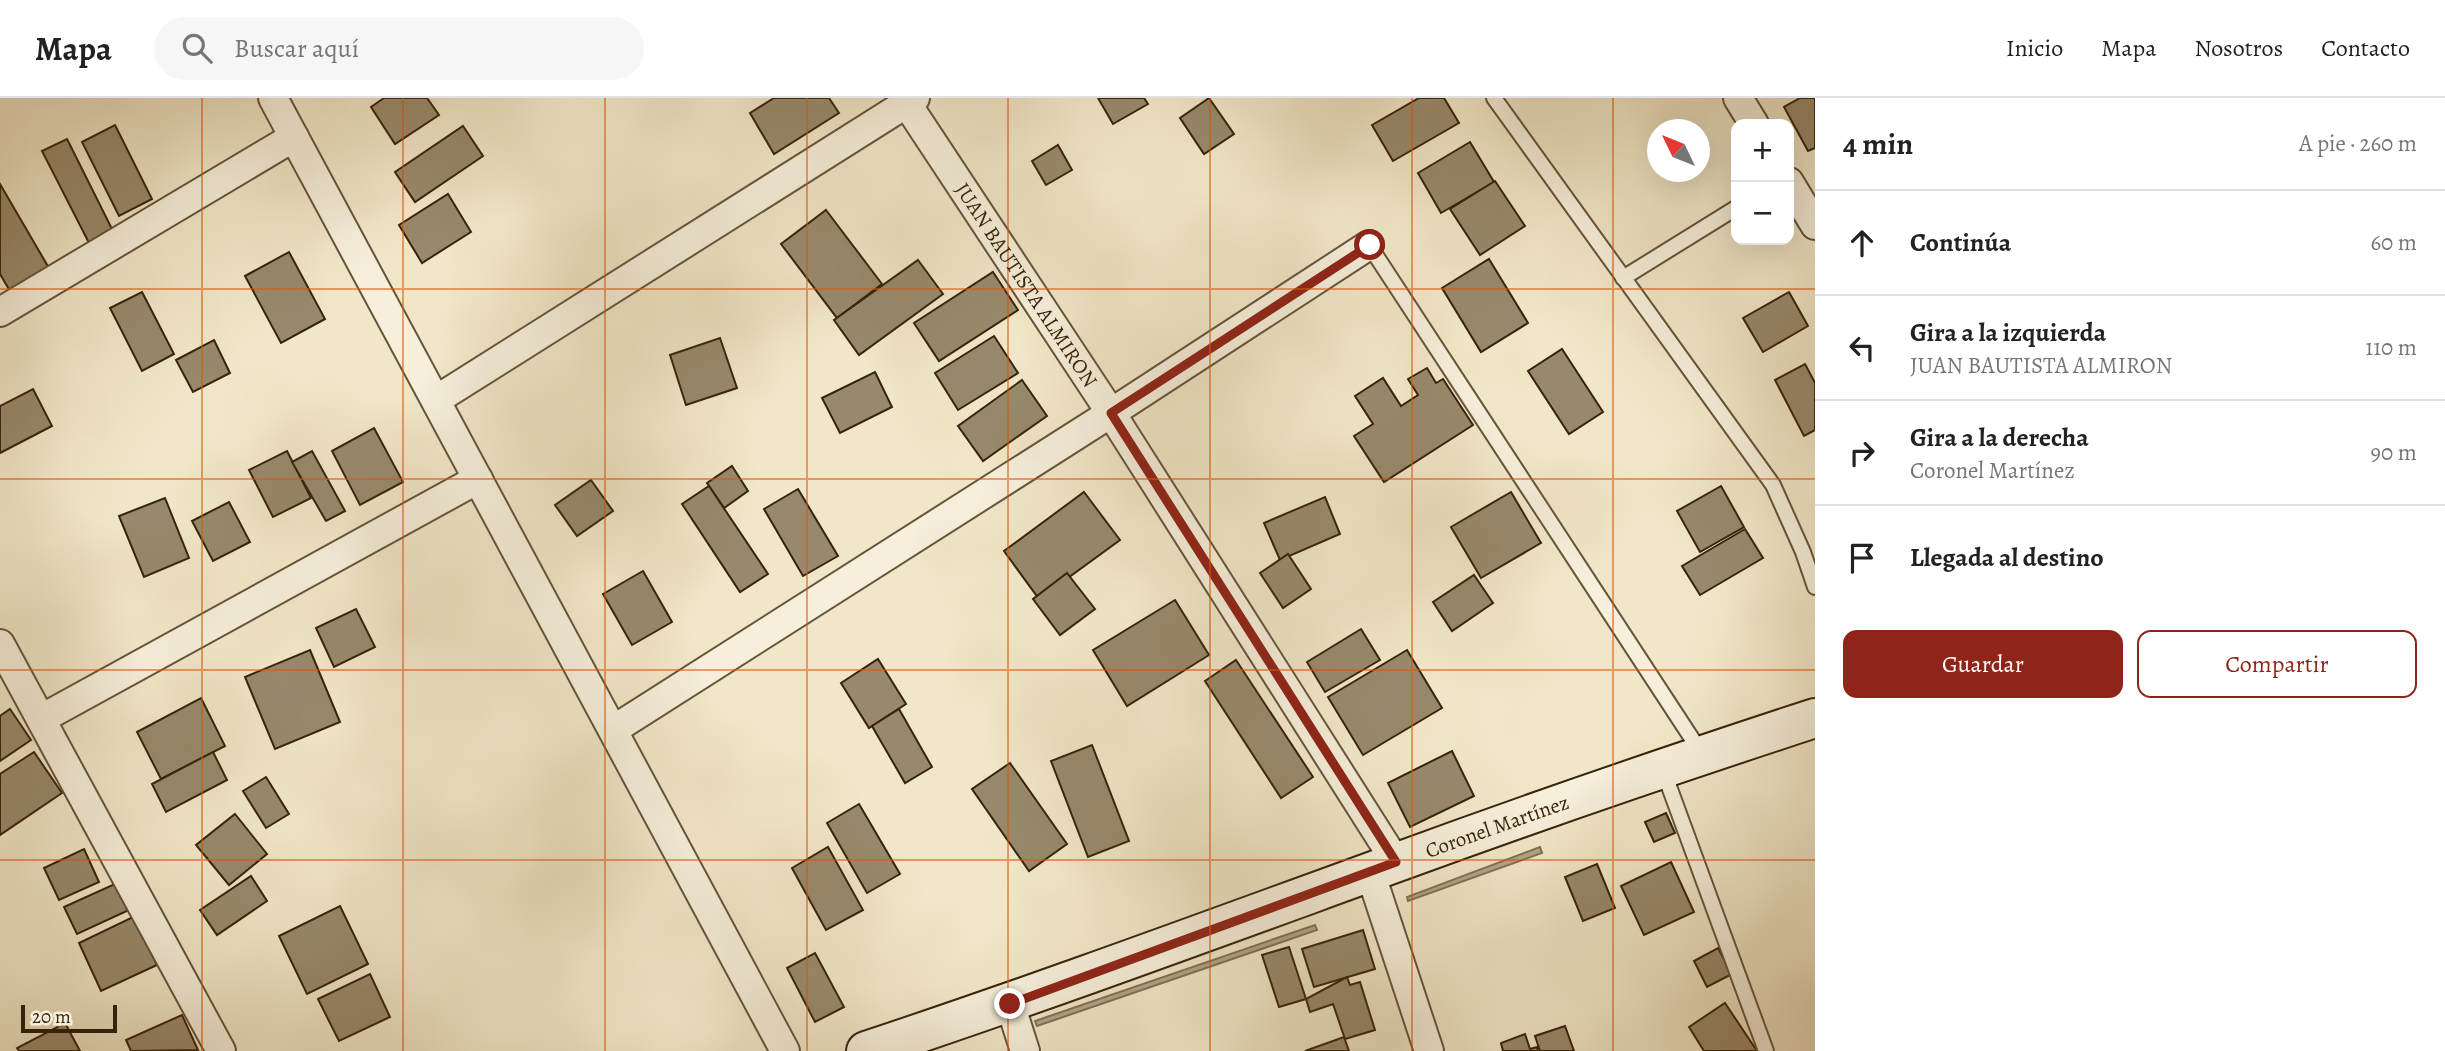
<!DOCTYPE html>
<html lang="es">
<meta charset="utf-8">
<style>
:root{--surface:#fff;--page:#f6f6f6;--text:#222;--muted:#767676;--line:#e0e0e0;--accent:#8f2418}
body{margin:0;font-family:Alegreya,serif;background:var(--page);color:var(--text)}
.controls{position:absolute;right:21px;top:21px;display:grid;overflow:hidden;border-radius:14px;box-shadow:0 7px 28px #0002}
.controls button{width:63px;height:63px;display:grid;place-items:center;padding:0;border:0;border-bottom:2px solid var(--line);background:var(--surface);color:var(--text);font:35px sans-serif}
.compass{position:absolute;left:1647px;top:21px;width:63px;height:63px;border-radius:50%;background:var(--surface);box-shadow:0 7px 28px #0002;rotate:313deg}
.scale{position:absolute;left:21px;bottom:18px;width:96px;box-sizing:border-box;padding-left:7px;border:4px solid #372309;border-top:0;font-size:19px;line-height:24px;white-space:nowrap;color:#372309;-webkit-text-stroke:5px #f6efdb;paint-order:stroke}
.stop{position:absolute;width:21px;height:21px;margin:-16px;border:5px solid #8f2418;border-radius:50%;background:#fff}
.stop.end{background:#8f2418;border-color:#fff;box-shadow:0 2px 7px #0008}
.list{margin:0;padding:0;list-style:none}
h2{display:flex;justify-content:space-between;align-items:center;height:91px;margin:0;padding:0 28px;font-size:30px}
h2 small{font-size:23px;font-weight:400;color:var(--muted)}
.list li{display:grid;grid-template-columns:46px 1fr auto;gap:21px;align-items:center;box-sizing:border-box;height:105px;padding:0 28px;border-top:2px solid var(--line)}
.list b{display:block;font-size:26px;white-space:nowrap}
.list p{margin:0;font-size:23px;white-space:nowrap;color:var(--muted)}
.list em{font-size:23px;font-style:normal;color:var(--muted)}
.actions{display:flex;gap:14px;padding:21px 28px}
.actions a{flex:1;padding:16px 0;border:2px solid var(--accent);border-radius:14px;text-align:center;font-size:24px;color:var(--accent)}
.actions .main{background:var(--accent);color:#fff}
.icon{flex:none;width:38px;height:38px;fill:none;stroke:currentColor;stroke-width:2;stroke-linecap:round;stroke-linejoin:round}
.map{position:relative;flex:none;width:1815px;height:953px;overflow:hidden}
header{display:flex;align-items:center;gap:42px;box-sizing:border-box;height:98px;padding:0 35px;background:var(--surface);border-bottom:2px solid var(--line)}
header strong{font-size:33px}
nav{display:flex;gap:38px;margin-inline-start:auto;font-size:24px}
.search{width:490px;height:63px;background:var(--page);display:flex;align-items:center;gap:18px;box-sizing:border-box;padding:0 24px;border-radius:38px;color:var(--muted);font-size:26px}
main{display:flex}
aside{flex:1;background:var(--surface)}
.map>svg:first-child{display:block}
</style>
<header>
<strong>Mapa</strong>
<div class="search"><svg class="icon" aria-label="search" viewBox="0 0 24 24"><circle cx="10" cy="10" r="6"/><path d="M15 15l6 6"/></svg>Buscar aquí</div>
<nav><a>Inicio</a><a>Mapa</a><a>Nosotros</a><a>Contacto</a></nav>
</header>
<main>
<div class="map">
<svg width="1815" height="953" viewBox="0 0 1815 953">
<rect width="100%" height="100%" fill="#f1e7c8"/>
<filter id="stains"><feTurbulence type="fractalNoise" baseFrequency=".00286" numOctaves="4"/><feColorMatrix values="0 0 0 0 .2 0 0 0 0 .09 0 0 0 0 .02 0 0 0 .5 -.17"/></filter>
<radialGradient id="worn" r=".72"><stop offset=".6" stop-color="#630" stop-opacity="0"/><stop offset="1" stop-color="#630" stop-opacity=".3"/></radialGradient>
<g fill="#b2a487" stroke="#817055" stroke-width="2">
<polygon points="1540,749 1542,755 1408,803 1407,799"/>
<polygon points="1315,827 1317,832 1037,928 1035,923"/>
</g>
<g fill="#98896c" stroke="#372309" stroke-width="2">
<polygon points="384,0 427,0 439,17 395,46 371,9"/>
<polygon points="774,0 829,0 839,15 774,56 750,15"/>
<polygon points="1098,0 1144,0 1148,6 1113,26"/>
<polygon points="1209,0 1234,36 1204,56 1180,20"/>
<polygon points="1419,0 1444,0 1459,25 1393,63 1372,27"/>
<polygon points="1800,0 1815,0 1815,50 1808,53 1784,9"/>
<polygon points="115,27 152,101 119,118 82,44"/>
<polygon points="463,28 483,58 415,104 395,74"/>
<polygon points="67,41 113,133 89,145 42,53"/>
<polygon points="1470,44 1494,84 1441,115 1418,75"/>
<polygon points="1058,47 1072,72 1046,87 1032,63"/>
<polygon points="1495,83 1525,128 1480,157 1450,111"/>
<polygon points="0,86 53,177 14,200 0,176"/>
<polygon points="448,96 471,134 422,165 399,127"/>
<polygon points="826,112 882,186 837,220 781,146"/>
<polygon points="289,154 325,221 281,245 245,178"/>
<polygon points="1489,161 1528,225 1481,254 1442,190"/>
<polygon points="918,162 943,196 859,257 834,222"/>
<polygon points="993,174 1018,212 939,263 914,225"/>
<polygon points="142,194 174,256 142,273 110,210"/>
<polygon points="1789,194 1808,228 1763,254 1743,220"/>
<polygon points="994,238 1018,275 958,312 935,275"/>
<polygon points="720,240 737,290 686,307 670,257"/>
<polygon points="214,242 230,275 193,294 176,262"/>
<polygon points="1562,251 1603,314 1569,336 1528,273"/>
<polygon points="1805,266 1815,285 1815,332 1804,338 1775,282"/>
<polygon points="1427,270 1436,285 1443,281 1473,327 1384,384 1354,338 1373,326 1355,298 1383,280 1401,308 1418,297 1408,281"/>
<polygon points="875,274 892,309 840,335 822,300"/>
<polygon points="1022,282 1047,318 983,363 958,328"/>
<polygon points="33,291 52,328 0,355 0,308"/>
<polygon points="374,330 403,384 360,407 332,353"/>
<polygon points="287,353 311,400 273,419 249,372"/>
<polygon points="312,353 345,413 326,423 292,364"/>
<polygon points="732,368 748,393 724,410 707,385"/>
<polygon points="591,382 613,413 577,438 555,407"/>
<polygon points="709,388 768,476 740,494 682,406"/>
<polygon points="1721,388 1744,429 1700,454 1677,413"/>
<polygon points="798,391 838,458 803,478 764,411"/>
<polygon points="1084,394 1120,442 1039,501 1004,453"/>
<polygon points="1511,394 1541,445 1481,480 1451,429"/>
<polygon points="1325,399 1340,436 1280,462 1264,425"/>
<polygon points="165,400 189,460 144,479 119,418"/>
<polygon points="229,404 250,444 213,463 192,423"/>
<polygon points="1745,431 1763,460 1700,497 1682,468"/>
<polygon points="1288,456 1311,491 1283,510 1260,475"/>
<polygon points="643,473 672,524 632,547 603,496"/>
<polygon points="1067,475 1095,511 1060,537 1033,501"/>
<polygon points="1474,477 1493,505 1452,533 1433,504"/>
<polygon points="1175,502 1209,557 1127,608 1093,552"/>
<polygon points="356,511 375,549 334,569 316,530"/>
<polygon points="1361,531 1380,562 1325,594 1307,564"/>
<polygon points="310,552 340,624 275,651 245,579"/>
<polygon points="1407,552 1442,610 1363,657 1328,599"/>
<polygon points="878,561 906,606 869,630 841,585"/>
<polygon points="1236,562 1313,679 1281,700 1205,583"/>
<polygon points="201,600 225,648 161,681 137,634"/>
<polygon points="10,611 31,642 0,663 0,618"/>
<polygon points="899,611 932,669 905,685 872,628"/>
<polygon points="1092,647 1129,743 1088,759 1051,663"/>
<polygon points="1452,653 1474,698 1410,729 1388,685"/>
<polygon points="34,654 62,695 0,737 0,676"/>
<polygon points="213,654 227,682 166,714 152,686"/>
<polygon points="1010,665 1067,746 1029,773 972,691"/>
<polygon points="266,679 289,716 266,730 243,693"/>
<polygon points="859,706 900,776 867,795 827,725"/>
<polygon points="1666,715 1675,735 1654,744 1645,724"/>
<polygon points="235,716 267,756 229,787 196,747"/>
<polygon points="828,749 863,812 826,832 792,770"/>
<polygon points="84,751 99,784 59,802 44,770"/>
<polygon points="1671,764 1694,814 1644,837 1621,788"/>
<polygon points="1597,766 1615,810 1583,823 1565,779"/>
<polygon points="251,778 267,803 217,837 200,812"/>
<polygon points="117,785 129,812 77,836 64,809"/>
<polygon points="340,808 368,866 307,896 279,838"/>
<polygon points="135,818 157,867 101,893 79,845"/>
<polygon points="1363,832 1375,871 1314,889 1302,851"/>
<polygon points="1289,849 1306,901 1279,909 1262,857"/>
<polygon points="1718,850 1732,876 1707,889 1694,863"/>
<polygon points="815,855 844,909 815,924 787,870"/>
<polygon points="370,876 390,919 339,943 318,901"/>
<polygon points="1347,879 1350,887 1360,884 1375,932 1345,941 1333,906 1310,914 1306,901"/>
<polygon points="1725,905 1757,953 1704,953 1689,929"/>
<polygon points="182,917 198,952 131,953 126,942"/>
<polygon points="65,925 80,953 19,953 17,950"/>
<polygon points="1565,928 1574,953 1540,953 1535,938"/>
<polygon points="1525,936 1530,951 1537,949 1538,953 1503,953 1501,945"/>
<polygon points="1344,939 1349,953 1305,953"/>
</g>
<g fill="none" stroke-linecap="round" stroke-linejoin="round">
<defs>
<g id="lane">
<polyline points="1494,0 1773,387 1803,454 1815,489"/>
<polyline points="1369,147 1702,656"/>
<polyline points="1623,180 1736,110"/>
<polyline points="1663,672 1766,953"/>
</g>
<g id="street">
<polyline points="273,0 785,953"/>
<path id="s1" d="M903 0 1111 315 1396 764"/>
<polyline points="1738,0 1754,26"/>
<polyline points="1789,84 1815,127"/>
<polyline points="0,214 294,39"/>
<polyline points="436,302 915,0"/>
<polyline points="0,546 221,953"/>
<polyline points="41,621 478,381"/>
<polyline points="613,632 1111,315 1369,147"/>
<polyline points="1370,774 1429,953"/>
<polyline points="1010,906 1025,953"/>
</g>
<g id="secondary">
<path id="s2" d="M866 953C1044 894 1219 829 1395 765 1534 714 1674 666 1815 620"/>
</g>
</defs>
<use href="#lane" stroke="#665439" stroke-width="18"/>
<use href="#street" stroke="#665439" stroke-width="32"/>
<use href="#secondary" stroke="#372309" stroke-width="42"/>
<use href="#lane" stroke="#f6efdb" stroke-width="14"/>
<use href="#street" stroke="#f6efdb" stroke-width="28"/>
<use href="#secondary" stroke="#f6efdb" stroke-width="38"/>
</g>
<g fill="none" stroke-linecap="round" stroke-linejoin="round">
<polyline stroke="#8f2418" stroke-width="9" points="1010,906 1396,764 1111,315 1370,147"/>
</g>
<path fill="none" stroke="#df560c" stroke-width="2" stroke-opacity="0.55" d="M202 0V953M403 0V953M605 0V953M807 0V953M1008 0V953M1210 0V953M1412 0V953M1613 0V953M0 191H1815M0 381H1815M0 572H1815M0 762H1815"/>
<g text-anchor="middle" stroke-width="6" stroke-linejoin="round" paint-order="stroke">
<g font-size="21" fill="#372309" stroke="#f6efdb">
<text dy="7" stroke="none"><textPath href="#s1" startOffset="224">JUAN BAUTISTA ALMIRON</textPath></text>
<text dy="7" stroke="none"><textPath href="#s2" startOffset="670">Coronel Martínez</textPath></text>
</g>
</g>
<rect width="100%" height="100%" filter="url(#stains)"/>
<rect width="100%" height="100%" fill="url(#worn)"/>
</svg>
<div class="controls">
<button>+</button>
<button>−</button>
</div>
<svg class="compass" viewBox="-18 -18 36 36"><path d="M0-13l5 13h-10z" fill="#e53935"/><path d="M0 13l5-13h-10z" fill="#767676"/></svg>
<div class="scale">20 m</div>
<div class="stop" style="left:1370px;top:147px"></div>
<div class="stop end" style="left:1010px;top:906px"></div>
</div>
<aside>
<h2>4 min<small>A pie · 260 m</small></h2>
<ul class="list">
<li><svg class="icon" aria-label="ahead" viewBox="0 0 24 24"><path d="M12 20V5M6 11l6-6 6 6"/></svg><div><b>Continúa</b></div><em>60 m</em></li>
<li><svg class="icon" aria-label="left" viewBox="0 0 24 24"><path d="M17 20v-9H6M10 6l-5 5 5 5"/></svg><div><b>Gira a la izquierda</b><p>JUAN BAUTISTA ALMIRON</p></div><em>110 m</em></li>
<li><svg class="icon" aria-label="right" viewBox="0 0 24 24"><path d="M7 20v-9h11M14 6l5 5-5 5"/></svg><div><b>Gira a la derecha</b><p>Coronel Martínez</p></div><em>90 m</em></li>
<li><svg class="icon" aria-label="arrive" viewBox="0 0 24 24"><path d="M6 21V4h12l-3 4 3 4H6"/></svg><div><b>Llegada al destino</b></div></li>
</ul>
<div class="actions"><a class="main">Guardar</a><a>Compartir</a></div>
</aside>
</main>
